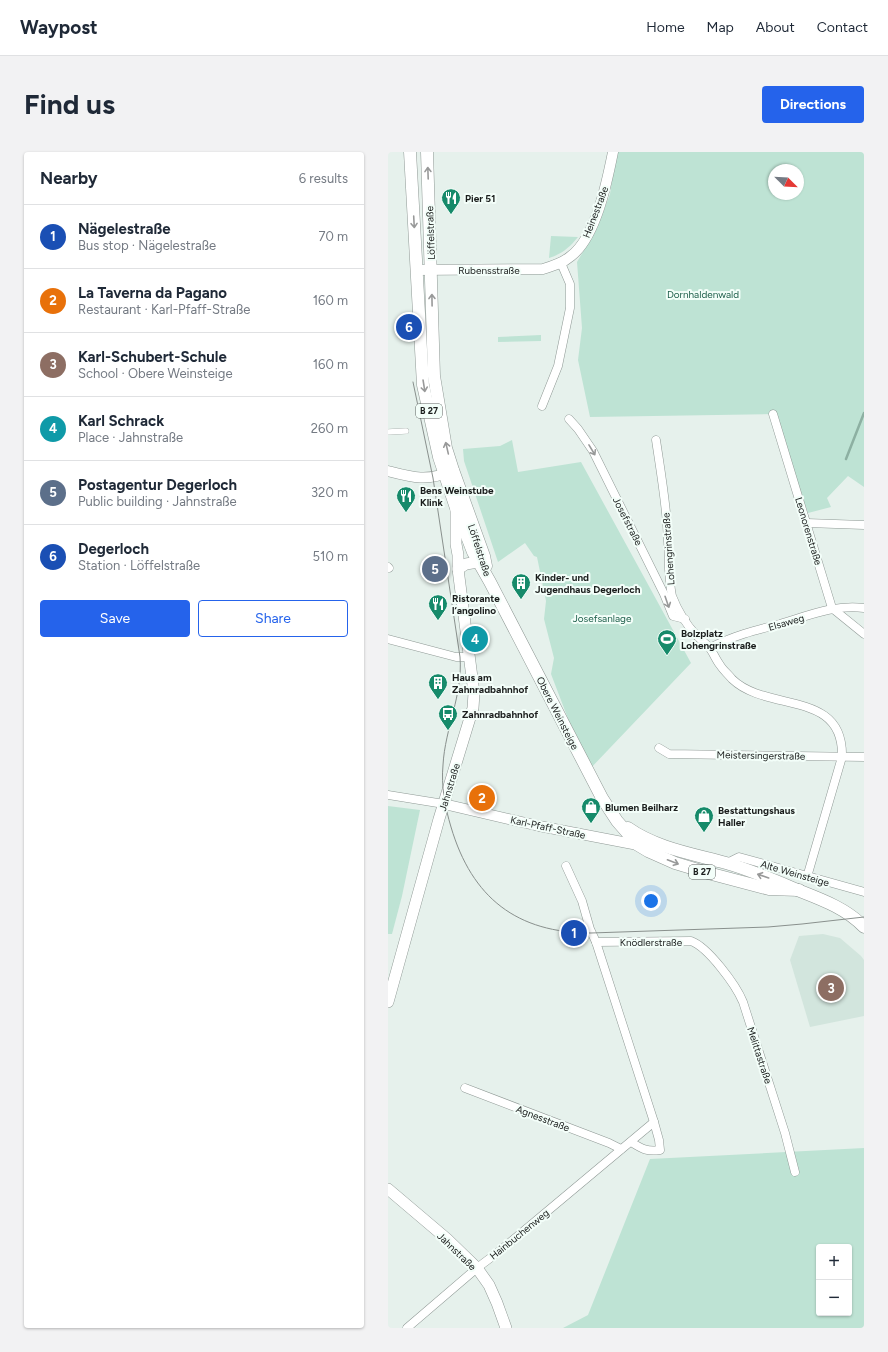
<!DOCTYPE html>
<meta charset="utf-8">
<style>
:root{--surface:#fff;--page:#f2f2f3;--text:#1f2937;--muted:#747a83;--line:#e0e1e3;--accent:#2563eb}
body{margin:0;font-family:Figtree,sans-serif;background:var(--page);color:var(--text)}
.controls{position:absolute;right:12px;bottom:12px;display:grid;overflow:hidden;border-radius:4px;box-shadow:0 1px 3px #0004}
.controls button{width:36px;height:36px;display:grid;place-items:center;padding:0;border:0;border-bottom:1px solid var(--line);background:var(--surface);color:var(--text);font:20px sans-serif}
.compass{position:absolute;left:380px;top:12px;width:36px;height:36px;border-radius:50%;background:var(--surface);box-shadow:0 1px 3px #0004;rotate:114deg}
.you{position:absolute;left:263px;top:749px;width:14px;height:14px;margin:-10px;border:3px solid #fff;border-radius:50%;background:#1a73e8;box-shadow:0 0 0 6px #1a73e833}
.badge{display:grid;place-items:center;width:26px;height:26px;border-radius:50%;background:var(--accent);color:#fff;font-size:13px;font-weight:700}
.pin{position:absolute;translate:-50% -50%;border:2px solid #fff;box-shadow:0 1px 4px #0006}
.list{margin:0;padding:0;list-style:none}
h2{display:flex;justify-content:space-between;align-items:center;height:52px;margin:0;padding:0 16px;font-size:17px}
h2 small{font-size:13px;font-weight:400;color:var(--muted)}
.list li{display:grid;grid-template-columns:26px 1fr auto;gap:12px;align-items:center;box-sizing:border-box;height:64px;padding:0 16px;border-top:1px solid var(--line)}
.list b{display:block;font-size:15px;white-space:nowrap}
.list p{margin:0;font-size:13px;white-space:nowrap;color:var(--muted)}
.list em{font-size:13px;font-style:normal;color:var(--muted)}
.actions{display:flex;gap:8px;padding:12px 16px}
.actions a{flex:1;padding:9px 0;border:1px solid var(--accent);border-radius:4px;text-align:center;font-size:14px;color:var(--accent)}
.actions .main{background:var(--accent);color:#fff}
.map{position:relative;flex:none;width:476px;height:1176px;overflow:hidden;border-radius:4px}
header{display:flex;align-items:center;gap:24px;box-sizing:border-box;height:56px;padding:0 20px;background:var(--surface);border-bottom:1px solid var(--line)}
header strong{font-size:19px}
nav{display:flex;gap:22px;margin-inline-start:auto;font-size:14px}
.intro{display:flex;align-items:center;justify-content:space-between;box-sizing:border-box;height:96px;padding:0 24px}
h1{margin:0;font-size:28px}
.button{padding:10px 18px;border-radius:4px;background:var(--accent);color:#fff;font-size:14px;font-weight:700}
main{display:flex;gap:24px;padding:0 24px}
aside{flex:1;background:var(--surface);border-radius:4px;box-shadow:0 1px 3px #0004}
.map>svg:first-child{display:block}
</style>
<header>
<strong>Waypost</strong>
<nav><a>Home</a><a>Map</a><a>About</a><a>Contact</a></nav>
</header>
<div class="intro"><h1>Find us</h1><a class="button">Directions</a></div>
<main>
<aside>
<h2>Nearby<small>6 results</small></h2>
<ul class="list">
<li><span class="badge" style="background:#1a4fb4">1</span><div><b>Nägelestraße</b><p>Bus stop · Nägelestraße</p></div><em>70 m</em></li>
<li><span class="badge" style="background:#e8710a">2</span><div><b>La Taverna da Pagano</b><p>Restaurant · Karl-Pfaff-Straße</p></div><em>160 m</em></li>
<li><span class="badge" style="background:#8d6e63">3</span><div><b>Karl-Schubert-Schule</b><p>School · Obere Weinsteige</p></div><em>160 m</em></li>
<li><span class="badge" style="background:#0f9aa8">4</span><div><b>Karl Schrack</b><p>Place · Jahnstraße</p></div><em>260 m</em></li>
<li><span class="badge" style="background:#5c6f8a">5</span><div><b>Postagentur Degerloch</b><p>Public building · Jahnstraße</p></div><em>320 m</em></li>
<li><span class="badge" style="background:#1a4fb4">6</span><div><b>Degerloch</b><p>Station · Löffelstraße</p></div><em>510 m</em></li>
</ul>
<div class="actions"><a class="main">Save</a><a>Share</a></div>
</aside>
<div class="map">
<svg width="476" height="1176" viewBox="0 0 476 1176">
<rect width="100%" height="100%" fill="#e6f1ec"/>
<polygon fill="#d2e5dd" points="435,782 452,786 473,804 476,808 476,864 422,875 402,808 411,784"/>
<g fill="#bee3d4" fill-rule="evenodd">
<path d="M228 0H476V335L460 324 439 346 443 355 420 361 385 262 202 265 190 208 194 176 189 110 209 76 222 42ZM386 18H410V42H386Z"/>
<path d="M163 84 190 85C182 95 174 102 161 106Z"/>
<polygon points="153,183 153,189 110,190 110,185"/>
<polygon points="124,288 130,320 193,310 303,511 200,619 163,522 166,506 156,467 158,449 149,405 146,404 137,391 110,410 76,309 75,297 112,294"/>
<polygon points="0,654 32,658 14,744 4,782 0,782"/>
<path d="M476 996V1176H175L200 1163 262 1007ZM431 1095H461V1161H431Z"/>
</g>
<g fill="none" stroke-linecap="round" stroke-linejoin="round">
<polyline stroke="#8db0a2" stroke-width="2.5" points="458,307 476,261"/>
<defs>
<polyline id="pedestrian" points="0,280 18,279"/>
<g id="minor">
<polyline points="154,254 170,214 182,156 182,132 173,111"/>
<polyline points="385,262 444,456 476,482"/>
<polyline points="181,267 190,277 205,299 276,442 285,464 297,467"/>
<path d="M268 288C272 315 277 344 279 372 280 387 281 402 281 417 282 426 282 435 284 444 289 457 298 472 308 483 312 487 317 491 321 495 325 500 328 508 332 513 335 518 340 522 344 527 379 561 456 537 454 605L419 725"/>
<polyline points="419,371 476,373"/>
<polyline points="0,415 1,416"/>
<polyline points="0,487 68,505 82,505"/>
<path d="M322 496C344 484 368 478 392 472 419 464 447 452 476 456"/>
<polyline points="271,596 281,602 476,605"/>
<polyline points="0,643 56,652"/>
<polyline points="339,711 351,705 476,740"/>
<path d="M178 714 194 749 202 777 208 790 266 970 271 988 272 998C259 1000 254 997 243 990"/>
<path d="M208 790 303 789C320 795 348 833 355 850L397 981 407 1020"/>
<polyline points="77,936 221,991 233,997"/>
<polyline points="19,1176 89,1116 113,1098 266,970"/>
</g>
<g id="tertiary">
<path d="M28 118 155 117C165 114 175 111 183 104 208 85 219 30 225 0"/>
<path d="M0 319C23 325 40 330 63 319"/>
<polyline points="56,652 151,674 250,693"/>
</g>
<g id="secondary">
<polyline points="70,417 78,412 90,410"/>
<polyline points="0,850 51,667 85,556 86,541 70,417 70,403 68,392 68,357"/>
<polyline points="0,1037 59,1087 89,1116 101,1133 109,1151 118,1176"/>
</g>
<g id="primary">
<polyline points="22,0 35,233 51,305 68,356 85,400 102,430 214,646 229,669 250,693 260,699 287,711 320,721 381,737 411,738"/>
<polyline points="39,0 46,224 58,296 65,318 96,404 98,414"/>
<path d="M240 676C268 696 305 702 338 711 363 718 388 729 412 739 435 748 459 757 476 775"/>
</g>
</defs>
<use href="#pedestrian" stroke="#8f9995" stroke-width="6"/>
<use href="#minor" stroke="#8f9995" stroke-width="9"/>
<use href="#tertiary" stroke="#8f9995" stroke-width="11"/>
<use href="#secondary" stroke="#8f9995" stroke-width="12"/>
<use href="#primary" stroke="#8f9995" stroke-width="13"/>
<use href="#pedestrian" stroke="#fff" stroke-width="5.5"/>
<use href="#minor" stroke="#fff" stroke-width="8"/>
<use href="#tertiary" stroke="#fff" stroke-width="10"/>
<use href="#secondary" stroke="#fff" stroke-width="11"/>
<use href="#primary" stroke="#fff" stroke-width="12"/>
<path stroke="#89908d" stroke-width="1" d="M25 230 45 326 72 505C75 543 57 576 55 613 53 634 57 655 63 675 84 746 129 781 203 781L380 775 414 772 476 765"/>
</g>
<defs><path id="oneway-shaft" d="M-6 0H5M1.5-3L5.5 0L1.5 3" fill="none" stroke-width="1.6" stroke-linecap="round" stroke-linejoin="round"/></defs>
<g stroke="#989999">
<use href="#oneway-shaft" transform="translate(40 21) rotate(-92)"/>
<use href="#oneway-shaft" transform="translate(26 70) rotate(87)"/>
<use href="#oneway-shaft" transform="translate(44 148) rotate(-91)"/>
<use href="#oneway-shaft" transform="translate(36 234) rotate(81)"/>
<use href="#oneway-shaft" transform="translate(59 296) rotate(-103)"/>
<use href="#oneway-shaft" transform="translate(204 298) rotate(59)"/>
<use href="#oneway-shaft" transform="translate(279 450) rotate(71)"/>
<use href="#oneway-shaft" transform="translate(285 710) rotate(21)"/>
<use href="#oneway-shaft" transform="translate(375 724) rotate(-161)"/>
</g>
<defs>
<symbol id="restaurant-pin" viewBox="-11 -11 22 30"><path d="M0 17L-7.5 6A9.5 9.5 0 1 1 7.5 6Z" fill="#168a6a" stroke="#f3fef9"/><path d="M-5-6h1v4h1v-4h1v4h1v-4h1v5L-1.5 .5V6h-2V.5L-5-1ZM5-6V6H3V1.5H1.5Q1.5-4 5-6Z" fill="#fff"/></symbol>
<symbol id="building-pin" viewBox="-11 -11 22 30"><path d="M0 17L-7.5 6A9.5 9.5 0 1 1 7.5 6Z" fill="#168a6a" stroke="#f3fef9"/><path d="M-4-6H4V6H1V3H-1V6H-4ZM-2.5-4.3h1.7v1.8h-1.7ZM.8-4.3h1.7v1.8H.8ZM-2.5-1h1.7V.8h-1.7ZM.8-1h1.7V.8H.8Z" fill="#fff"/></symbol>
<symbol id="stadium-pin" viewBox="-11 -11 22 30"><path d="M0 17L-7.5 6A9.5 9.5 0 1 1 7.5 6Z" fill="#168a6a" stroke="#f3fef9"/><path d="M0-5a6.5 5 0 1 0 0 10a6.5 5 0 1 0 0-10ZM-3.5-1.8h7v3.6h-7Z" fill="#fff"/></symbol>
<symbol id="bus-pin" viewBox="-11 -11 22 30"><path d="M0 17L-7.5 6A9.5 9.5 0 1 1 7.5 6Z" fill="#168a6a" stroke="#f3fef9"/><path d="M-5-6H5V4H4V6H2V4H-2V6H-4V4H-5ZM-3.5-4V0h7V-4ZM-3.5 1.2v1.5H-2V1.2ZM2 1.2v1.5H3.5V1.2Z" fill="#fff"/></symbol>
<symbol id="shop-pin" viewBox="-11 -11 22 30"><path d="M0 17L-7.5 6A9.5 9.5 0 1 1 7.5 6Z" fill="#168a6a" stroke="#f3fef9"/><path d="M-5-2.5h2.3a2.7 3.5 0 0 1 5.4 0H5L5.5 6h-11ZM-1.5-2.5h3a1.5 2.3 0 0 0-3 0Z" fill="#fff"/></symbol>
</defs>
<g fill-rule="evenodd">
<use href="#restaurant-pin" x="52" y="35" width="22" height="30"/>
<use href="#restaurant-pin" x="7" y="333" width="22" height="30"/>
<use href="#building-pin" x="122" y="420" width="22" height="30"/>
<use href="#restaurant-pin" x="39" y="441" width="22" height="30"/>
<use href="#stadium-pin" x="268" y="476" width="22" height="30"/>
<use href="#building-pin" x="39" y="520" width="22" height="30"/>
<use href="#bus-pin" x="49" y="551" width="22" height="30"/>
<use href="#shop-pin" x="192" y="644" width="22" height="30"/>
<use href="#shop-pin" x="305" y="653" width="22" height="30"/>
</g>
<g text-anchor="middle" stroke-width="4" stroke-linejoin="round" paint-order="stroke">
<g fill="#f3fef9" stroke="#5b605e" stroke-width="1">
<rect x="28" y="252" width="26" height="14" rx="3"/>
<rect x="301" y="713" width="26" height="14" rx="3"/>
</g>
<g font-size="9" font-weight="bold" fill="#1a1d1c">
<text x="41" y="262">B 27</text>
<text x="314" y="723">B 27</text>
</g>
<g font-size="10" font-weight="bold" fill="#1a1d1c" stroke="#f3fef9" text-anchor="start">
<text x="77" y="50">Pier 51</text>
<text x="32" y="342">Bens Weinstube<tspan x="32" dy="12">Klink</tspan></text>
<text x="147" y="429">Kinder- und<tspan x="147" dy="12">Jugendhaus Degerloch</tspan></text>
<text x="64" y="450">Ristorante<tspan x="64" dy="12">l‘angolino</tspan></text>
<text x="293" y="485">Bolzplatz<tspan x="293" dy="12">Lohengrinstraße</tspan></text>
<text x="64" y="529">Haus am<tspan x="64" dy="12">Zahnradbahnhof</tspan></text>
<text x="74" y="566">Zahnradbahnhof</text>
<text x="217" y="659">Blumen Beilharz</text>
<text x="330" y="662">Bestattungshaus<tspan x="330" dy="12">Haller</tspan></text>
</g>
<g font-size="10" fill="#1a1d1c" stroke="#f3fef9">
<text transform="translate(207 60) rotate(-69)" y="4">Heinestraße</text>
<text transform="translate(42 81) rotate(-92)" y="4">Löffelstraße</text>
<text x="101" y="122">Rubensstraße</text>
<text transform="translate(240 369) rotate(63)" y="4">Josefstraße</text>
<text transform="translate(421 379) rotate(73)" y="4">Leonorenstraße</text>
<text transform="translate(280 397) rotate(-94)" y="4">Lohengrinstraße</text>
<text transform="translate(92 398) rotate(72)" y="4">Löffelstraße</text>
<text transform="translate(398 470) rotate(-16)" y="4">Elsaweg</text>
<text transform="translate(170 561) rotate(63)" y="4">Obere Weinsteige</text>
<text transform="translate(373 603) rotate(1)" y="4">Meistersingerstraße</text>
<text transform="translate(61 635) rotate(-73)" y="4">Jahnstraße</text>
<text transform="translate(160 675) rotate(12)" y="4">Karl-Pfaff-Straße</text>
<text transform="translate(407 721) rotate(16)" y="4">Alte Weinsteige</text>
<text x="263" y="794">Knödlerstraße</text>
<text transform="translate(372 903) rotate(72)" y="4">Melittastraße</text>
<text transform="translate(155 966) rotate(21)" y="4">Agnesstraße</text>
<text transform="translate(131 1082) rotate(-39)" y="4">Hainbuchenweg</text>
<text transform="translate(69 1099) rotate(44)" y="4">Jahnstraße</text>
</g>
<g font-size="10" fill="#1d5e4a" stroke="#f3fef9">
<text x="315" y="146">Dornhaldenwald</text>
<text x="214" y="470">Josefsanlage</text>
</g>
</g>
</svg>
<div class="controls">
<button>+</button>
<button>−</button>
</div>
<svg class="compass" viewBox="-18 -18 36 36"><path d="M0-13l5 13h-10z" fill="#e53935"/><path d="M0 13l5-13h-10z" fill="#747a83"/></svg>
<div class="you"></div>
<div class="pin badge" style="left:186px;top:781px;background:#1a4fb4">1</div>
<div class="pin badge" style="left:94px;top:646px;background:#e8710a">2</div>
<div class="pin badge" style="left:443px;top:836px;background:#8d6e63">3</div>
<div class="pin badge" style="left:87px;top:487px;background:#0f9aa8">4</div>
<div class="pin badge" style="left:47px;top:417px;background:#5c6f8a">5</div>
<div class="pin badge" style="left:21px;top:175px;background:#1a4fb4">6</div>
</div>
</main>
